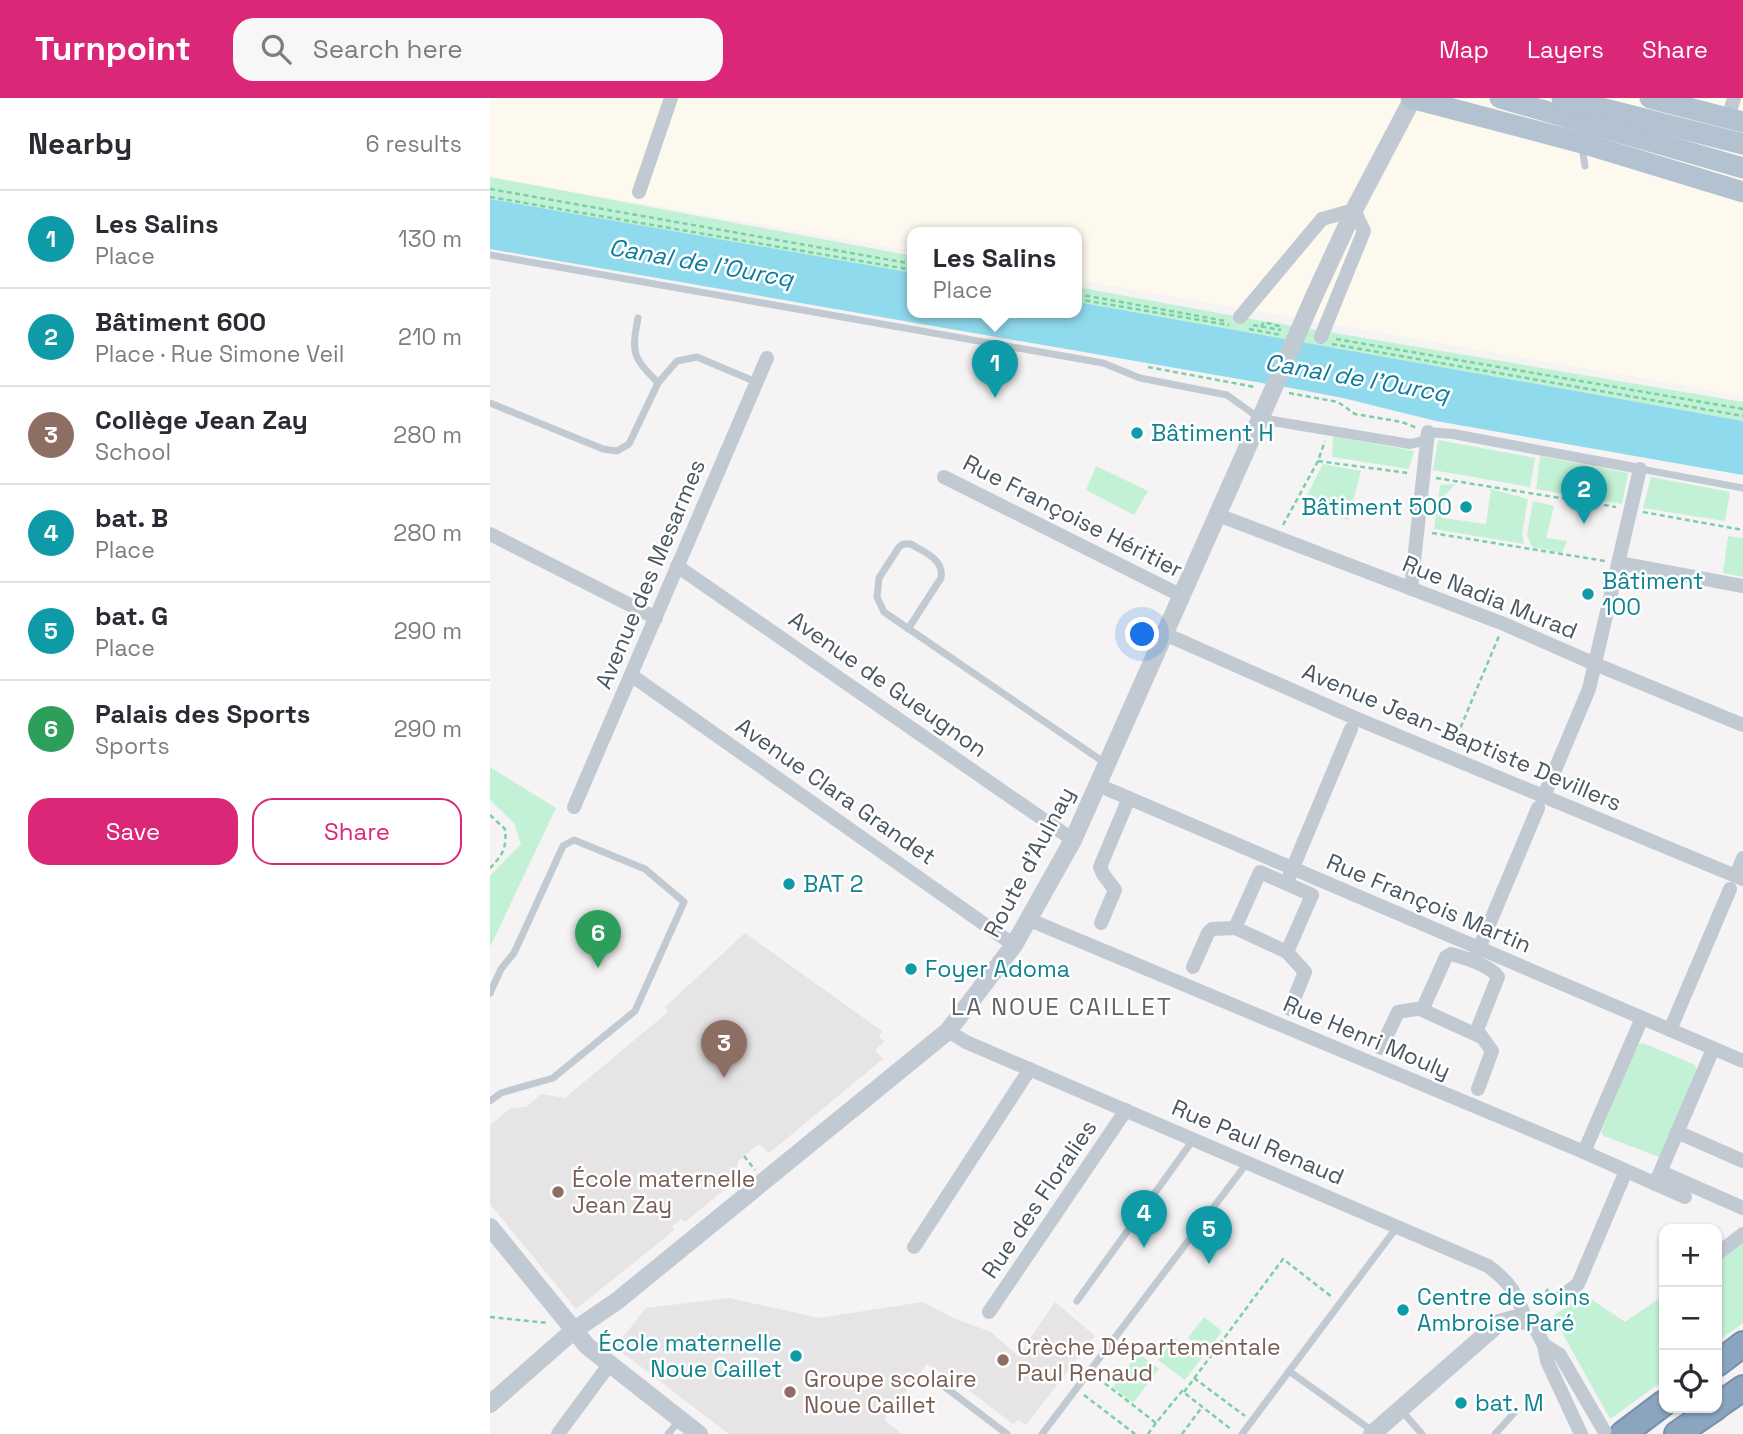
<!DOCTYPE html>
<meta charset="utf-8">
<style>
:root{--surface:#fff;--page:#f7f7f7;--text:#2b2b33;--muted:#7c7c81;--line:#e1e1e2;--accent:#db2777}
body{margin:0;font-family:"Space Grotesk",sans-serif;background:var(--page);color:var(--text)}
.controls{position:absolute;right:21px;bottom:21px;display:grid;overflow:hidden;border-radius:14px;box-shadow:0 2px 5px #0004}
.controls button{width:63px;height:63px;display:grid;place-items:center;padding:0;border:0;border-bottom:2px solid var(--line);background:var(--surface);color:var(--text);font:35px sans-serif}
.you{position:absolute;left:653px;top:537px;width:24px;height:24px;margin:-18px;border:5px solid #fff;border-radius:50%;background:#1a73e8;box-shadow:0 0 0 10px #1a73e833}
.badge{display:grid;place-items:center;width:46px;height:46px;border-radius:50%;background:var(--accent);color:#fff;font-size:23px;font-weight:700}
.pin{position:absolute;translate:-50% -58px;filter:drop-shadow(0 2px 4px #0008)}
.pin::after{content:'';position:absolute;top:37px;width:24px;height:21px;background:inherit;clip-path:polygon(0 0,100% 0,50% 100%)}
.popup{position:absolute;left:417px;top:129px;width:175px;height:91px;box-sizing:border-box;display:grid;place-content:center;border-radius:14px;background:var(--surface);filter:drop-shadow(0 2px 5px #0005);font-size:23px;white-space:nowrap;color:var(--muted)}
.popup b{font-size:26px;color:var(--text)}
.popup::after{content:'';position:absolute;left:50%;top:100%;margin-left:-14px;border:14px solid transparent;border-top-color:var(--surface)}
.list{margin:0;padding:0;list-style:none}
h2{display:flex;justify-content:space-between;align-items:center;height:91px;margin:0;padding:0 28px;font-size:30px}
h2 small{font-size:23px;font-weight:400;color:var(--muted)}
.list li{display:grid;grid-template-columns:46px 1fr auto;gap:21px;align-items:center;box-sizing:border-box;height:98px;padding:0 28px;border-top:2px solid var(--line)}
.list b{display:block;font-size:26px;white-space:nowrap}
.list p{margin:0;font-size:23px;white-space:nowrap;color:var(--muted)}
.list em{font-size:23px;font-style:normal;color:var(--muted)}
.actions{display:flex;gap:14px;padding:21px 28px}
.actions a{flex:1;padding:16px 0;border:2px solid var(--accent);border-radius:21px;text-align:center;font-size:24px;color:var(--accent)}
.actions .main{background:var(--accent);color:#fff}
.icon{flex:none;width:38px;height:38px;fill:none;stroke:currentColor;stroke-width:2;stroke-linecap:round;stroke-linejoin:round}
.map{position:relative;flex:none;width:1253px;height:1336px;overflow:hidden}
header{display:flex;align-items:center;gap:42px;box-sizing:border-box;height:98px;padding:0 35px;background:var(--accent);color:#fff}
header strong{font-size:33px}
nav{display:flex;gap:38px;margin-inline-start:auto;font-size:24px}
.search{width:490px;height:63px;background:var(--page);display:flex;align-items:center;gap:18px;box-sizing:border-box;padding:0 24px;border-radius:21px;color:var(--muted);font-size:26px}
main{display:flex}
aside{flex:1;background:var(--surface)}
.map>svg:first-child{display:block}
</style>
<header>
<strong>Turnpoint</strong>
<div class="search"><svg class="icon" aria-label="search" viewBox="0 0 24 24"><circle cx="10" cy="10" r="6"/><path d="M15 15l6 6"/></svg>Search here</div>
<nav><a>Map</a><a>Layers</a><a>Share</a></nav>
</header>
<main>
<aside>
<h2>Nearby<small>6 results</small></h2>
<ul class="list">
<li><span class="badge" style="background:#0f9aa8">1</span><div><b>Les Salins</b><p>Place</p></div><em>130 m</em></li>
<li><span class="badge" style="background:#0f9aa8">2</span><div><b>Bâtiment 600</b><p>Place · Rue Simone Veil</p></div><em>210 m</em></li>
<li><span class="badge" style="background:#8d6e63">3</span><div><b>Collège Jean Zay</b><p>School</p></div><em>280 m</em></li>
<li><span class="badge" style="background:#0f9aa8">4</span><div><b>bat. B</b><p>Place</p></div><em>280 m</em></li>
<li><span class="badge" style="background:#0f9aa8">5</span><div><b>bat. G</b><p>Place</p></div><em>290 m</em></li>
<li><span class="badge" style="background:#2e9e5b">6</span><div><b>Palais des Sports</b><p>Sports</p></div><em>290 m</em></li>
</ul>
<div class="actions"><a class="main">Save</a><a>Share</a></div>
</aside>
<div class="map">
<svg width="1253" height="1336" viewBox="0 0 1253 1336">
<rect width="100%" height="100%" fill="#f5f3f3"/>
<polygon fill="#fdf9ef" points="0,0 1253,0 1253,298 587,182 587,134 423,134 423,153 0,79"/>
<g fill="#e6e4e5">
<polygon points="255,835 392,933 389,939 395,943 385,952 393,961 279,1055 269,1046 248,1063 246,1082 195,1124 191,1121 182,1129 184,1132 176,1139 86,1211 0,1106 0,1027 21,1010 36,1009 51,996 75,1000 178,914 175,909"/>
<polygon points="239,1200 329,1220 433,1204 463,1220 501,1234 528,1258 565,1204 605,1238 536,1327 528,1322 523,1326 459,1277 457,1280 437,1266 394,1322 412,1336 239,1336 125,1249 156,1210"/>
</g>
<g fill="#c3f1d5">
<polygon points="0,79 423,158 423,176 0,101"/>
<polygon points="587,189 750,219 1253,304 1253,323 587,205"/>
<polygon points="843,338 924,353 919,371 842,359"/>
<polygon points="948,342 1045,360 1040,389 943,372"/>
<polygon points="1050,358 1138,375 1132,406 1046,391"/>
<polygon points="833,366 871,373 858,422 814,403"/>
<polygon points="606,368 658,393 644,417 596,392"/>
<polygon points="1161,379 1240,394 1235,423 1153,410"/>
<polygon points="965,386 955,397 952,420 996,426 1001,391 1038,401 1032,436 1034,446 944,431 950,387"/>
<polygon points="1043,403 1064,408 1056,440 1077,443 1072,455 1042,449 1037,437"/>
<polygon points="1238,438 1253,440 1253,479 1233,475"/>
<polygon points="0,669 66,710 0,849 0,778 31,746 24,725 0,702"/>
<polygon points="1153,945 1205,967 1207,973 1169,1059 1114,1038 1111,1034 1147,946"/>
<polygon points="1253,1144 1253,1225 1227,1244 1227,1162"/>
<polygon points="1095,1197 1135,1224 1174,1197 1174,1282 1120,1321 1063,1218"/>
<polygon points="714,1219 732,1233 695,1282 668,1262 685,1240 707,1256 711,1250 698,1240"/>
<polygon points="648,1255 669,1271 643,1305 623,1289"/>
</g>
<polygon fill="#90daee" points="0,101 423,175 423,214 587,214 587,204 1253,323 1253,377 946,323 853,300 801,290 0,151"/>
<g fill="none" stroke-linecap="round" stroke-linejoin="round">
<defs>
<g id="motorway">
<polyline points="1227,1266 1253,1246"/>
<polyline points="1227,1308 1253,1290"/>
<polyline points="1133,1336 1174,1305"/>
<polyline points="1187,1336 1225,1310"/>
</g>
</defs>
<use href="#motorway" stroke="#7690ad" stroke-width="28"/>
<g stroke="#7ad0a6" stroke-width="2.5" stroke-dasharray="5 3.5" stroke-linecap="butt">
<polyline points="0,91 423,166"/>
<polyline points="0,99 423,172"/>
<polyline points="587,196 736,223"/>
<polyline points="587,201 739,227"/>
<polyline points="763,227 791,232"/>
<polyline points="771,229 774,224 792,229"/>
<polyline points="759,231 791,237"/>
<polyline points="846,241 1253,311"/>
<polyline points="842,246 1253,318"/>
<polyline points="658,269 765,289"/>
<polyline points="799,295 848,304 865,316 912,324 927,330"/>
<polyline points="828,363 918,375"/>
<polyline points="946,380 1126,409"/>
<polyline points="1153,414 1253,432"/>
<polyline points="793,427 828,363 835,343"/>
<polyline points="942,435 1115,463"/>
<polyline points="964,645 1009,538"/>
<path d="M0 717 15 731C17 749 13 757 0 770"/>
<polyline points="254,1058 265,1072"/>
<polyline points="1046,1208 1058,1191"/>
<polyline points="0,1219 58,1225"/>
<polyline points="608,1280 666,1325 692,1293 742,1332"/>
<polyline points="704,1280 755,1318"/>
<polyline points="694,1294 793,1161 842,1199"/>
<polyline points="594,1297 645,1336"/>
<polyline points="658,1336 666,1325"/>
<polyline points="692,1336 712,1309"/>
</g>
<g stroke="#c1cad2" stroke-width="7">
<polyline points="1092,49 1095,68"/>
<polyline points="0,157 613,265 650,280 737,297 769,320"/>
<path d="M148 220C141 256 143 259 168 285"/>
<polyline points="0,305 113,351 127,353 139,346 168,285 187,263 207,259 266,284"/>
<polyline points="1151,371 1253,390"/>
<path d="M418 531 451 480C454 461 435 455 421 446H413L409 449 389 480 387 499 394 514 615 665"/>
<polyline points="0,895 11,871 24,855 73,748 84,742 155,771 194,804 145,913 63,980 11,995 0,1003"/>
<polyline points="587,1203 703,1042"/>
<polyline points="799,1273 884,1334"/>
<polyline points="447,1283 517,1336"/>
<polyline points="911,1312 932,1336"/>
<polyline points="178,1336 189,1323"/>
<polyline points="552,1336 757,1065"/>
<polyline points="752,1336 907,1129"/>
<polyline points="1005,1336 1024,1315"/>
</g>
<polyline stroke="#c1cad2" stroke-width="10" points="770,321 920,346 933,343 938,334 963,336 1150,371"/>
<g stroke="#c1cad2" stroke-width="14">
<polyline points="1238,20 1244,0"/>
<polyline points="149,94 181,0"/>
<polyline points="750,219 832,121 864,112 874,133 831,239"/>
<polyline points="454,379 692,498"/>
<polyline points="728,417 1014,526 1105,566 1253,627"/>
<polyline points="0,436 166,520"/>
<polyline points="1129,465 1253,488"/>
<polyline points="187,468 583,742"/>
<polyline points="921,491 938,334"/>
<polyline points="675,536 865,620 1253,781"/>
<polyline points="141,577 524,847"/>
<polyline points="608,687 1253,963"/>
<polyline points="1054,698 1099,591 1150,371"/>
<polyline points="84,709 277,260"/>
<polyline points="1246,778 1253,760"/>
<polyline points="799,779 861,631"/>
<polyline points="540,822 1094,1054 1195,1099"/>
<polyline points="611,825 625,792 613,776 610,769 639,700"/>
<polyline points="745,830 797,854"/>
<polyline points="985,860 1048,710"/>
<polyline points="703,869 718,835 722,831 745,830 770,774 822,797 797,854 815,874 800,911"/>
<polyline points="930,911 989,938"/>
<polyline points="1180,932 1240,791"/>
<path d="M458 933 476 944 998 1168C1020 1184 1028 1197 1036 1223L1044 1228 1054 1247 1057 1263 1091 1336"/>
<path d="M891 950 908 914 933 910 956 859 961 856C976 860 999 867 1008 879L987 932 1002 953 988 991"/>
<polyline points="1187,1034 1253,1063"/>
<polyline points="1094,1054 1152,920"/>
<polyline points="1171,1074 1253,1110"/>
<polyline points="1165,1086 1223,951"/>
<polyline points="424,1149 540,971"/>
<polyline points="1227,1156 1253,1136"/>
<polyline points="1072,1198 1088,1186 1136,1073"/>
<polyline points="499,1214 636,1012"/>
<polyline points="1054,1247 1070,1257 1116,1336"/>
<polyline points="68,1336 119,1267"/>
</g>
<g stroke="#c1cad2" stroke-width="18">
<polyline points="825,196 864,112 923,0"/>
<polyline points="0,1129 97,1248 209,1336"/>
<polyline points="0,1306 83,1233 127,1203 458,933 524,847 583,742 770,321"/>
<polyline points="882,1336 1009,1225 1024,1221 1036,1223"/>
</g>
<g stroke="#b3c2d1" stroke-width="21">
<polyline points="921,0 1092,45 1253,94"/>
<polyline points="1010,0 1253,70"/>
<polyline points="1072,0 1253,46"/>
<polyline points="1160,0 1253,24"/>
</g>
<use href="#motorway" stroke="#8ba5c1" stroke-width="24"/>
<polyline stroke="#c1cad2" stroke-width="18" points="770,321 825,196"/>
</g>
<g fill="#0f9aa8" stroke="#fff" stroke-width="2.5">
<circle cx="647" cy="335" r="7"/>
<circle cx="976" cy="409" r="7"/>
<circle cx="1098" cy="496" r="7"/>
<circle cx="299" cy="786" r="7"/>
<circle cx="421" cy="871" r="7"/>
<circle cx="913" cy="1212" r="7"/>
<circle cx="306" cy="1258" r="7"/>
<circle cx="971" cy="1305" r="7"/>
</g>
<g fill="#8d6e63" stroke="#fff" stroke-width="2.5">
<circle cx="68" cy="1094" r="7"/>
<circle cx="513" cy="1262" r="7"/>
<circle cx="300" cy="1294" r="7"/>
</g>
<g text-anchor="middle" stroke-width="5" stroke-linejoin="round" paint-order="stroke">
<g font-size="23" fill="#0d838f" stroke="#fff" text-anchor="start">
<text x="661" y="343">Bâtiment H</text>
<text x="962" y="417" text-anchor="end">Bâtiment 500</text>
<text x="1112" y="491">Bâtiment<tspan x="1112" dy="26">100</tspan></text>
<text x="313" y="794">BAT 2</text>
<text x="435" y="879">Foyer Adoma</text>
<text x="927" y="1207">Centre de soins<tspan x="927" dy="26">Ambroise Paré</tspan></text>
<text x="292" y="1253" text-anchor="end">École maternelle<tspan x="292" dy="26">Noue Caillet</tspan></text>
<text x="985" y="1313">bat. M</text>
</g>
<g font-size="23" fill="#4a5661" stroke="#fff">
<text transform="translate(583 418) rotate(27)" y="8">Rue Françoise Héritier</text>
<text transform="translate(160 476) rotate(-67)" y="8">Avenue des Mesarmes</text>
<text transform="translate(1000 499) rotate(22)" y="8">Rue Nadia Murad</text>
<text transform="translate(398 586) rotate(35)" y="8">Avenue de Gueugnon</text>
<text transform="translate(972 639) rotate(23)" y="8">Avenue Jean-Baptiste Devillers</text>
<text transform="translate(346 693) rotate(35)" y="8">Avenue Clara Grandet</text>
<text transform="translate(539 764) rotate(-62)" y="8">Route d'Aulnay</text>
<text transform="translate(939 805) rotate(23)" y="8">Rue François Martin</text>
<text transform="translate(877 939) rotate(23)" y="8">Rue Henri Mouly</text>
<text transform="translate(768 1044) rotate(23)" y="8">Rue Paul Renaud</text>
<text transform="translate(549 1101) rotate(-56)" y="8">Rue des Floralies</text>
</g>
<g font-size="23" fill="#785e54" stroke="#fff" text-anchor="start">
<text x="82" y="1089">École maternelle<tspan x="82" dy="26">Jean Zay</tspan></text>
<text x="527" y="1257">Crèche Départementale<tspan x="527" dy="26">Paul Renaud</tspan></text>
<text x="314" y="1289">Groupe scolaire<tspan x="314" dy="26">Noue Caillet</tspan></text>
</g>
<g font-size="24" font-style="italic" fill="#0c7c9b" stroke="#fff">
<text transform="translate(211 165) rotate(10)" y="8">Canal de l'Ourcq</text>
<text transform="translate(867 280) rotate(10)" y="8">Canal de l'Ourcq</text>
</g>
<g font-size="24" letter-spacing="2" fill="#5f6368" stroke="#fff">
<text x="572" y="917">LA NOUE CAILLET</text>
</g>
</g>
</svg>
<div class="controls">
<button>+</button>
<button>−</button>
<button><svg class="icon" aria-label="locate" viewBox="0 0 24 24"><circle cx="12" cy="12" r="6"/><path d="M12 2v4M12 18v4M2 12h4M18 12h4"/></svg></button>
</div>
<div class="you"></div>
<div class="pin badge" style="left:505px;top:300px;background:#0f9aa8">1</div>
<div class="popup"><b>Les Salins</b>Place</div>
<div class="pin badge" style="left:1094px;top:426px;background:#0f9aa8">2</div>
<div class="pin badge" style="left:234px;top:980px;background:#8d6e63">3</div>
<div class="pin badge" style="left:654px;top:1150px;background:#0f9aa8">4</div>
<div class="pin badge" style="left:719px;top:1166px;background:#0f9aa8">5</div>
<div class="pin badge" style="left:108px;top:870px;background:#2e9e5b">6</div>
</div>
</main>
